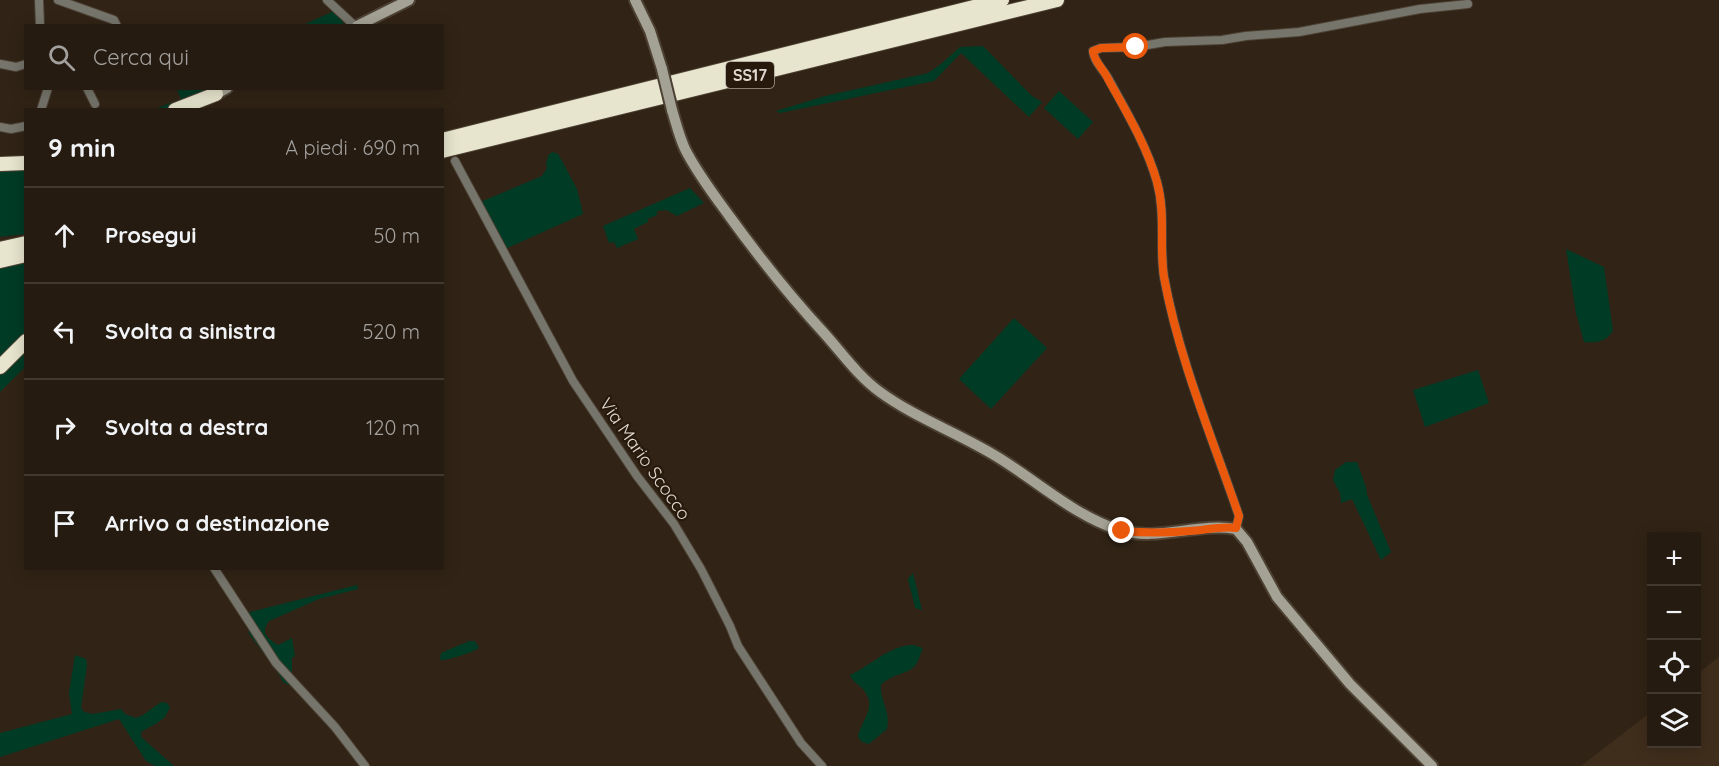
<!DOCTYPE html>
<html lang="it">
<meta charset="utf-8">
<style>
:root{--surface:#251b10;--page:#31281e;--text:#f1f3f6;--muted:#a3a19f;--line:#423930}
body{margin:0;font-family:Quicksand,sans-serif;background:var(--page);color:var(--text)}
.controls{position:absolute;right:18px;bottom:18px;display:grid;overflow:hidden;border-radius:0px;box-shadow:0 3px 15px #0003}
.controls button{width:54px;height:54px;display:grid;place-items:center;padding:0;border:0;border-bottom:2px solid var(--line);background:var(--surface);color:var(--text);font:30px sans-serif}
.stop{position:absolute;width:18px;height:18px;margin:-14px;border:4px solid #ea580c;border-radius:50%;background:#fff}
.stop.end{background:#ea580c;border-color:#fff;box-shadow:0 2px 6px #0008}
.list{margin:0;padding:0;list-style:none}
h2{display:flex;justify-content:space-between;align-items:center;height:78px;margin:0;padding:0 24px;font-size:26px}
h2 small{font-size:20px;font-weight:400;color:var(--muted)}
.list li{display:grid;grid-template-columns:39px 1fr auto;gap:18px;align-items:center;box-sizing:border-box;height:96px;padding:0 24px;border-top:2px solid var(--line)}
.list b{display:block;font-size:22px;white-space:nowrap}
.list em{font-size:20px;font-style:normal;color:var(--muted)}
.icon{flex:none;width:33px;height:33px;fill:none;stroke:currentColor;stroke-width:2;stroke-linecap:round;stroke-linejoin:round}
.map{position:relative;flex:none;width:1719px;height:766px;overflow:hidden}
.search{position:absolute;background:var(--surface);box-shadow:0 3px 15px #0003;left:24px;top:24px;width:420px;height:66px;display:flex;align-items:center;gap:15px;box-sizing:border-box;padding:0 21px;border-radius:0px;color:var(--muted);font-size:22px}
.panel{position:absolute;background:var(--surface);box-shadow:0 3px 15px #0003;left:24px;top:108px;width:420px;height:462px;border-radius:0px}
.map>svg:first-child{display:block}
</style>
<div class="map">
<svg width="1719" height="766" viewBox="0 0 1719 766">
<rect width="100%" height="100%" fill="#312416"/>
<polygon fill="#402e1c" points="1719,657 1719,766 1581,766 1651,712 1652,744 1696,744 1697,674"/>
<g fill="#003b25">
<polygon points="334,11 343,18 343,25 301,26"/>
<polygon points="983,46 1032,96 1042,102 1029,117 961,53 934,81 780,113 776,111 825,96 928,73 941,64 960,47"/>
<polygon points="177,89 219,89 172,109 152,110 181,99"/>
<polygon points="1059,91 1093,122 1078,139 1044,108"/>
<polygon points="553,152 558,154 561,159 577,189 583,214 503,250 478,203 542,176 547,168 546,163 549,154"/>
<polygon points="25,168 25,234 0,237 0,169"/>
<polygon points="690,188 704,203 677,216 666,210 657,211 657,215 648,219 648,222 634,229 638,239 617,248 614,242 609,243 603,226"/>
<path d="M1566 249 1604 267 1613 331C1605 342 1598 343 1584 342L1576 313Z"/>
<polygon points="25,261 25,339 0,365 0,268"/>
<polygon points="1014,318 1047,348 991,409 959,379"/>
<polygon points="25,348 25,367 0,392 0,374"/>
<polygon points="1478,370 1489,403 1425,427 1413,390"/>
<polygon points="1346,462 1357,462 1366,487 1367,495 1391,552 1381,560 1352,499 1341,503 1340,493 1333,480 1335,470"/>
<polygon points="913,573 922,610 915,608 908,579"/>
<path d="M357 585 358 589 319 599 269 621C260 634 267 637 278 645L292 638 295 656 292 658V674L295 681 292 687 283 682 275 668 249 634 246 613Z"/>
<path d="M469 641H475L479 648C474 652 446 661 440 660L441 653Z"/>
<path d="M914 645 923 648C920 654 919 661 915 666 906 675 891 674 881 685 880 701 891 712 887 729L869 744 862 742 858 737C860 722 877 708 865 692 861 685 853 683 850 675 870 666 891 644 914 645Z"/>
<polygon points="75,655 86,659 87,665 81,708 84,712 93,714 121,709 125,714 136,718 143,715 161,702 167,703 170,707 165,717 157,723 141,732 141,737 174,766 155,766 146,761 119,719 0,757 0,733 72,714 69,693"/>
</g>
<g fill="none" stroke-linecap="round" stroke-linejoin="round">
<defs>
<g id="street">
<polyline points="39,0 40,26"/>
<polyline points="58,0 114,20 117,26"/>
<polyline points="327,0 355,26"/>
<polyline points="0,64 16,67 26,64"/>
<polyline points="87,88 95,104"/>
<polyline points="41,110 48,88"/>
<polyline points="0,127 11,129 26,126"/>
<polyline points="455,161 573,381 637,476 674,524 701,569 730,626 738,646 801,743 822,766"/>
<path d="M1236 529 1239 516C1212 437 1179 359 1164 277 1159 245 1166 215 1157 182 1147 146 1126 111 1108 78 1103 69 1094 62 1093 51L1101 48 1136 47 1165 42 1222 40 1246 36 1299 32 1420 9 1468 4"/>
<polyline points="214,568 276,663 335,727 365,766"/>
</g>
<g id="secondary">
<polyline points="635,0 650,31 662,69"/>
<polyline points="357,26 409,0"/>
<polyline points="216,94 227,88"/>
<path d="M672 110C676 123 679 136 685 149 697 173 714 195 730 217 759 257 790 296 824 333 842 353 858 376 880 392 917 419 961 434 999 458 1038 482 1075 516 1119 530 1157 542 1199 522 1236 529L1247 542 1277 597 1350 684 1432 766"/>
</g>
<g id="highway">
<polyline points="175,110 216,94"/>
<polyline points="442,140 1002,0"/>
<polyline points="442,151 1057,0"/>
<polyline points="0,164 26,163"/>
<polyline points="0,249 26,243"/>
<polyline points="0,261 26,255"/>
<polyline points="0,367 26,341"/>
</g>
</defs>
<use href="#street" stroke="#4d4134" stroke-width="10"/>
<use href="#secondary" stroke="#4d4134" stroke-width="14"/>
<use href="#highway" stroke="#4d4134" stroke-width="16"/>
<use href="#street" stroke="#76756c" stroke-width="8"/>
<use href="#secondary" stroke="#a4a294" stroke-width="10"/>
<use href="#highway" stroke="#e8e5ce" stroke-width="14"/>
<defs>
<polyline id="secondary-bridge" points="662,69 672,110"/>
</defs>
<use href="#secondary-bridge" stroke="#4d4134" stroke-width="14" stroke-linecap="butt"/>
<use href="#secondary-bridge" stroke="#a4a294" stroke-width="10"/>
</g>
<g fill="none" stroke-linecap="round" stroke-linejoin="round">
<path stroke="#ea580c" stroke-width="8" d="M1122 531C1145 533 1167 533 1189 531 1206 530 1220 526 1236 528L1239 516C1212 437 1179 360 1164 277 1159 245 1166 215 1157 182 1147 146 1126 111 1108 79 1104 69 1094 62 1093 51L1101 48 1136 47"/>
</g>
<g text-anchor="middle" stroke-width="4.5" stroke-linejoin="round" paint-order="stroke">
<rect fill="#271a0d" stroke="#a99f96" stroke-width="1.5" x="726" y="62" width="48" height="26" rx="4.5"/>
<g font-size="16" font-weight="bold" fill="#e1d8d0">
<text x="750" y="81">SS17</text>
</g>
<g font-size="18" fill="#e1d8d0" stroke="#271a0d">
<text transform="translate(645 459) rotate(55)" y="6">Via Mario Scocco</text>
</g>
</g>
</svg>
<div class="controls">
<button>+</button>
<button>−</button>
<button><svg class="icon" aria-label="locate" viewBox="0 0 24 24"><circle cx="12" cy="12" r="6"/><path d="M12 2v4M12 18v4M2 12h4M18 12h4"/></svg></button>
<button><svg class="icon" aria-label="layers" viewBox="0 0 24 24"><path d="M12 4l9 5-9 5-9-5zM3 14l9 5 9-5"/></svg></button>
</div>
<div class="stop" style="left:1136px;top:47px"></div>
<div class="stop end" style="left:1122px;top:531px"></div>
<div class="search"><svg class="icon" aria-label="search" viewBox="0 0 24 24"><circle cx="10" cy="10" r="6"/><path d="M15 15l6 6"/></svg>Cerca qui</div>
<section class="panel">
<h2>9 min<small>A piedi · 690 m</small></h2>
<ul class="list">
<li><svg class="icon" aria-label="ahead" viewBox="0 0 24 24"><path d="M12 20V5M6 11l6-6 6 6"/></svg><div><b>Prosegui</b></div><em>50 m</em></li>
<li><svg class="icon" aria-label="left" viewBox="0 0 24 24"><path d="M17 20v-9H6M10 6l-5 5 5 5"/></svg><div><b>Svolta a sinistra</b></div><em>520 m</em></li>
<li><svg class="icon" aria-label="right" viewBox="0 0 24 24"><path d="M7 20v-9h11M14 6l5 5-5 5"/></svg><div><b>Svolta a destra</b></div><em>120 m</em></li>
<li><svg class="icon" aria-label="arrive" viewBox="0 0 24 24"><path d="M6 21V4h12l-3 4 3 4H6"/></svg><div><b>Arrivo a destinazione</b></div></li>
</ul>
</section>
</div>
